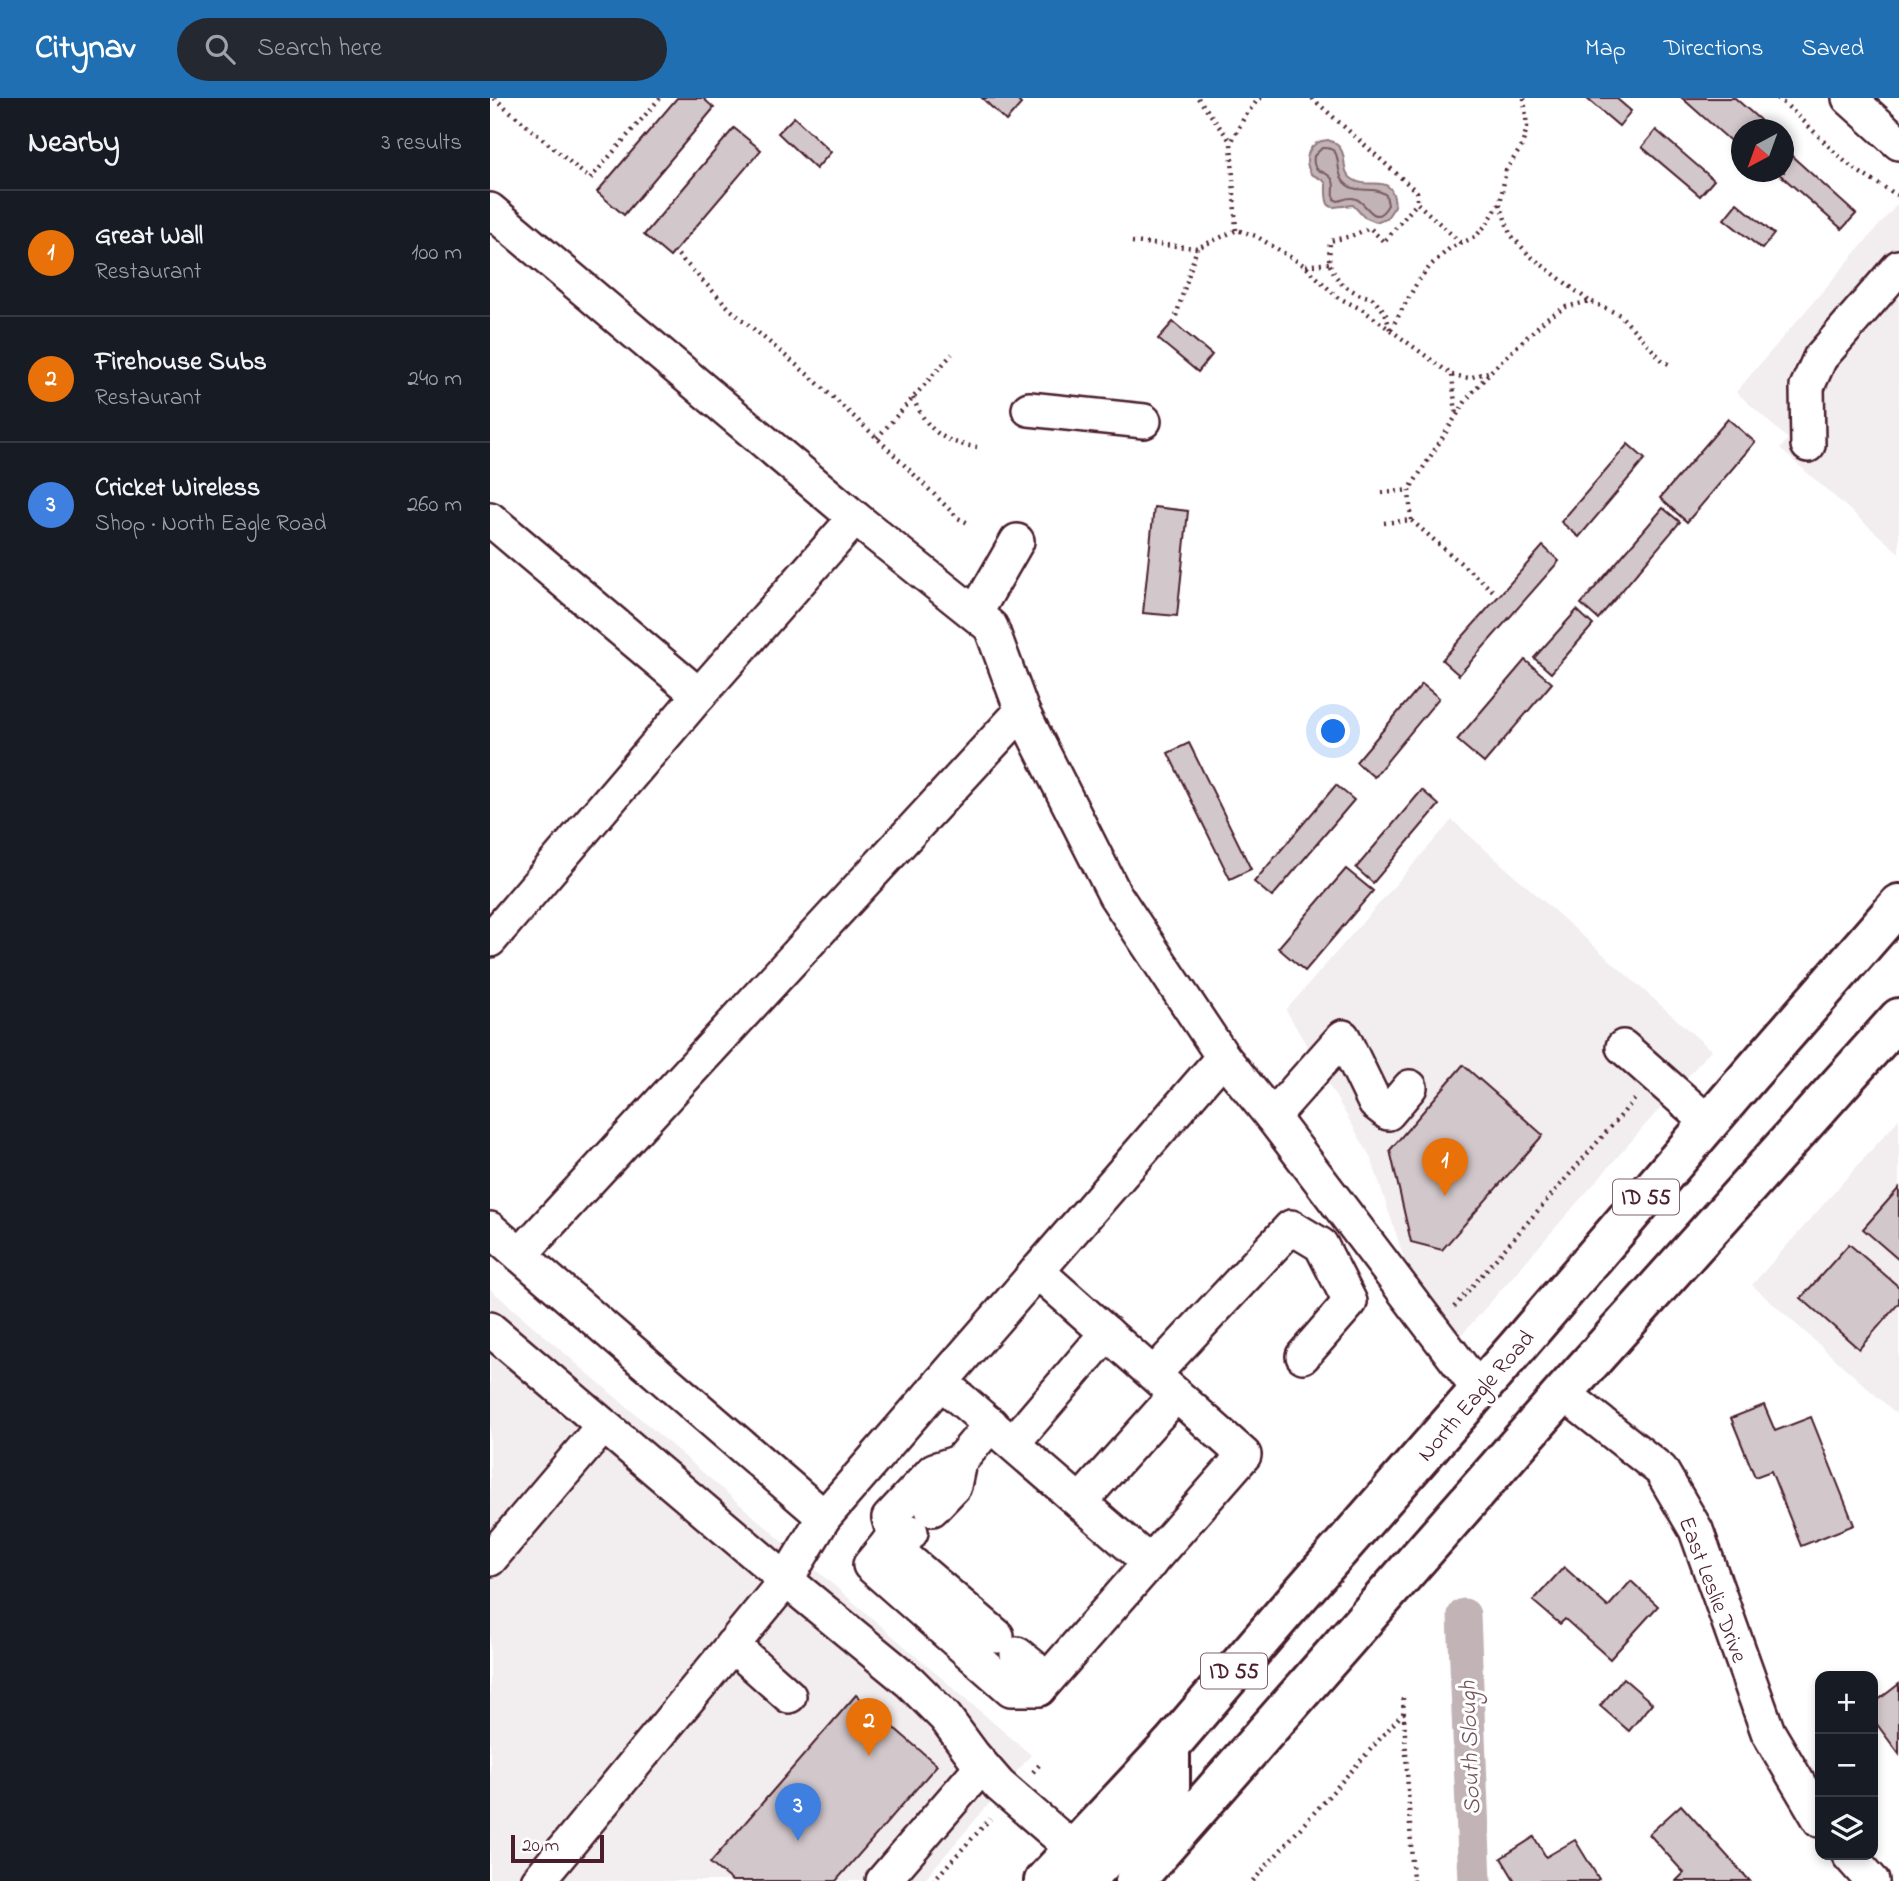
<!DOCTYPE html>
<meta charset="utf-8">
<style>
:root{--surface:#171b24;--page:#242831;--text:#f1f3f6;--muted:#9ea1a6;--line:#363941;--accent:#1f6fb2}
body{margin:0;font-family:"Indie Flower",sans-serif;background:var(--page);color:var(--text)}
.controls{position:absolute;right:21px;bottom:21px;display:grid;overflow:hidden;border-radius:14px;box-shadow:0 4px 10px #0003}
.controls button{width:63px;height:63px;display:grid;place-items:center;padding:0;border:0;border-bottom:2px solid var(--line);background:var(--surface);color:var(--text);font:35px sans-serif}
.compass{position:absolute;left:1241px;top:21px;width:63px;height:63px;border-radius:50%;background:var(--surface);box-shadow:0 4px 10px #0003;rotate:221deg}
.scale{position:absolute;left:21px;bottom:18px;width:93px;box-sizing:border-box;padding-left:7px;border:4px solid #4a1f2b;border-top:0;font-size:19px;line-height:24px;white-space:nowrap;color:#4a1f2b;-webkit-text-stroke:5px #fff;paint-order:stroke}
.you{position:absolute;left:844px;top:634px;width:24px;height:24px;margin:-18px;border:5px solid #fff;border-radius:50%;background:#1a73e8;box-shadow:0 0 0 10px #1a73e833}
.badge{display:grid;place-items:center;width:46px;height:46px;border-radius:50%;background:var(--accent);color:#fff;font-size:23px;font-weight:700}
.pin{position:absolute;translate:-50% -58px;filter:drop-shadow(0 2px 4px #0008)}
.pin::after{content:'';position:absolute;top:37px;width:24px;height:21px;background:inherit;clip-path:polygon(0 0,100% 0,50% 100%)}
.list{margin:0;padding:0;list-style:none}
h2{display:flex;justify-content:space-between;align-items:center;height:91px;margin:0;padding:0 28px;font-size:30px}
h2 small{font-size:23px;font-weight:400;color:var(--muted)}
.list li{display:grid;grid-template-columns:46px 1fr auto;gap:21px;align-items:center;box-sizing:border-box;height:126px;padding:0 28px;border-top:2px solid var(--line)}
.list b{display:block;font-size:26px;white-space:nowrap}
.list p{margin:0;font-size:23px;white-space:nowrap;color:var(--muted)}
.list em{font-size:23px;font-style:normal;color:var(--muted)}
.icon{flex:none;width:38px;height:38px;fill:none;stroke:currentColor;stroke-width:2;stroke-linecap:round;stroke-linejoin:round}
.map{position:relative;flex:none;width:1409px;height:1783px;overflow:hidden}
header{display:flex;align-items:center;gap:42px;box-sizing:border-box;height:98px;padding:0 35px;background:var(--accent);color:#fff}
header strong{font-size:33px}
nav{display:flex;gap:38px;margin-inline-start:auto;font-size:24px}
.search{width:490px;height:63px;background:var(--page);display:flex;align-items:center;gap:18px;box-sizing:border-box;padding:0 24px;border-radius:38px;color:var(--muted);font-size:26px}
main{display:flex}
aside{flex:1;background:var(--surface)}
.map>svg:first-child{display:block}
</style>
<header>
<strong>Citynav</strong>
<div class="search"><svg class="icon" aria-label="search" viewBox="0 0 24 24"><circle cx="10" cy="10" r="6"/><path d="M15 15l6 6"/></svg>Search here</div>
<nav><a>Map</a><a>Directions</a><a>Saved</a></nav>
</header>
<main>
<aside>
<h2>Nearby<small>3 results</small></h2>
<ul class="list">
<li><span class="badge" style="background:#e8710a">1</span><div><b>Great Wall</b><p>Restaurant</p></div><em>100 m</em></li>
<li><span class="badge" style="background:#e8710a">2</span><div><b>Firehouse Subs</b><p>Restaurant</p></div><em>240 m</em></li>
<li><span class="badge" style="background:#3f7fe0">3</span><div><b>Cricket Wireless</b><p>Shop · North Eagle Road</p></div><em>260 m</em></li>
</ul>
</aside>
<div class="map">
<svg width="1409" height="1783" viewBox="0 0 1409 1783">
<rect width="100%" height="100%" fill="#fff"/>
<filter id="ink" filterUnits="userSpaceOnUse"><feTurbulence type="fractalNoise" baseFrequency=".0143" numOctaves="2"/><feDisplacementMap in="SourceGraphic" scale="14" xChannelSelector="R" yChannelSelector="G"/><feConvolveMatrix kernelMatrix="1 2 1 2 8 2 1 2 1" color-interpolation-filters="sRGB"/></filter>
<g filter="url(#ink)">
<g fill="#f2eeef">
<polygon points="1409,104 1409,455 1290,351 1298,341 1246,294"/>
<polygon points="962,722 1221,952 962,1248 935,1224 881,1060 796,912"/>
<polygon points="1409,1021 1409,1318 1262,1187"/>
<polygon points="0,1191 541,1657 433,1783 0,1783"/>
</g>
<path fill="#c1b3b6" stroke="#91787e" stroke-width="2" d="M838 42C864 51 846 72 864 82 880 93 903 72 905 108L897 120 886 124 874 119 863 107C840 109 835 115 836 86L833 82 821 76C812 60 819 43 838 42Z"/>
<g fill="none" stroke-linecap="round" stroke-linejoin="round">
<path stroke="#7a5a63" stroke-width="2" d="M832 50C855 48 843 71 854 84 866 98 883 86 896 97L898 107C884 131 878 105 866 101 859 98 854 102 848 103L844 101C843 96 845 88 843 83 838 70 821 78 824 58Z"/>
<polyline stroke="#c1b3b6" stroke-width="33" points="974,1517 985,1783"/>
</g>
<g fill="#d2c7cb" stroke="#4a1f2b" stroke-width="2">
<polygon points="187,0 213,0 224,10 134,117 107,94"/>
<polygon points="492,0 525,0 531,6 516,23"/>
<polygon points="1096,0 1126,0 1141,13 1129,28"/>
<polygon points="1192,0 1245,0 1270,22 1261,32 1252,32 1252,42 1246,48"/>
<polygon points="304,19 341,54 326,71 288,35"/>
<polygon points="244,30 271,52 180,159 154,137"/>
<polygon points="1166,32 1224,82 1210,98 1152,49"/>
<polygon points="1294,51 1366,116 1352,131 1287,74 1294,74"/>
<polygon points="1247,105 1284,136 1272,151 1234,121"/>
<polygon points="683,224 722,257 708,274 668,241"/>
<polygon points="1238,321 1265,344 1197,424 1170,400"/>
<polygon points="1138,346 1155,361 1089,439 1071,424"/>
<polygon points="664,409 698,413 687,518 653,515"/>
<polygon points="1173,410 1190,424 1108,521 1091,506"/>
<polygon points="1053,448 1069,463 969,577 952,562"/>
<polygon points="1087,512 1103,527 1061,575 1044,560"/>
<polygon points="1035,562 1062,585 994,665 967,642"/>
<polygon points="932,586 949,600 884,679 866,664"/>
<polygon points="699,645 761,771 740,781 678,655"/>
<polygon points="846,687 864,702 782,799 764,784"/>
<polygon points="932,692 949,707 883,785 866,770"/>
<polygon points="856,771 883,793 815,873 788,850"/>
<polygon points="973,967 1053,1037 952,1152 921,1144 900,1052"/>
<polygon points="1409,1090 1409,1162 1373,1131"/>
<polygon points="1359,1146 1409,1189 1409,1205 1369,1251 1311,1200"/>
<polygon points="1274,1307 1285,1333 1321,1319 1364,1427 1311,1448 1281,1373 1265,1379 1241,1320"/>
<polygon points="1074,1469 1118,1509 1141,1483 1168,1508 1120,1561 1075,1521 1070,1526 1043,1503"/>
<polygon points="1133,1580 1162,1605 1139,1633 1110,1608"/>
<polygon points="1409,1586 1409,1656 1383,1621 1383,1606"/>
<polygon points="366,1597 447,1667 346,1783 242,1783 220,1765"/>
<polygon points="1191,1707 1260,1783 1186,1783 1194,1775 1159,1736"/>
<polygon points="1044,1739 1056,1759 1085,1742 1109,1781 1105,1783 1025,1783 1011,1760"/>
</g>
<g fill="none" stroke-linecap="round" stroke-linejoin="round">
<defs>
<g id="minor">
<polyline points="1359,0 1409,45"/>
<polyline points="0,112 365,420 501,529 532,613 30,1157 0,1131"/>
<polyline points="539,311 654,323"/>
<polyline points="1318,347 1317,289 1330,260 1409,169"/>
<polyline points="0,421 209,597 0,842"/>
<polyline points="485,516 527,443"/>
<polyline points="209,597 365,420"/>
<polyline points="1133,949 1219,1025"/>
<polyline points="733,959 782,1019 989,1292"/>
<polyline points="782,1019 853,939 885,1005 898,1015 920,989"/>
<polyline points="30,1157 334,1419 733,959 625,797 532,613"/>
<polyline points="0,1231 296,1482 420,1584 455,1619 483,1657 509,1687 583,1751"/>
<polyline points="664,1276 801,1129 831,1147 860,1204 813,1258"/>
<polyline points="451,1284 660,1465"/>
<polyline points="1073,1295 1171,1372 1206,1432 1278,1634 1330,1722"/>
<polyline points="523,1345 617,1235"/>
<polyline points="590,1404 686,1297"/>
<polyline points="442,1411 464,1388 469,1364 501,1326"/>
<polyline points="421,1434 418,1438 404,1438 380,1467 521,1591 549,1591 754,1357 547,1173"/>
<polyline points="404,1438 399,1420 444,1372 469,1364"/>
<polyline points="398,1445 507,1538"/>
<polyline points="0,1461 113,1328"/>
<polyline points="242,1547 299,1598"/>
<polyline points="527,1556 542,1568 549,1591"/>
<polyline points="1359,1757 1382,1783"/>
<polyline points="48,1783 296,1482 334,1419"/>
<polyline points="393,1783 492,1668"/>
</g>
<g id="highway">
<polyline points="554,1783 680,1648 794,1515 1027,1249 1259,978 1409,806"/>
<polyline points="595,1783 680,1691 680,1648"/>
<polyline points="645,1783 1073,1295 1409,920"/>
</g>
</defs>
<use href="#minor" stroke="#4a1f2b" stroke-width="38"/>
<use href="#highway" stroke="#4a1f2b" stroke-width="44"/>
<g stroke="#4a1f2b" stroke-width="4.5" stroke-dasharray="2 5" stroke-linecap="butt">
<polyline points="4,0 100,81 170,0"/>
<polyline points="708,0 741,44"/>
<polyline points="822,0 927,94 927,105"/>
<polyline points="1034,0 1037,29 1032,48 1016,72 1010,106 1020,136 1039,157 1099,203"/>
<path d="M1287 0C1310 17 1328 39 1350 59 1367 75 1389 86 1409 98"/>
<polyline points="746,132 741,45 755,18 766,4 771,0"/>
<polyline points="642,144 707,150 747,132 766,138 815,168 847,199 873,212 962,277 966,316"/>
<polyline points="188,157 241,212 323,281 387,340 468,420 478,425"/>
<polyline points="816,168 839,165"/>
<polyline points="686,218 707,150"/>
<polyline points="900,231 895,214 882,200 868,196 852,186 845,177 839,165 840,143 861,138 880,130 894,144 927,105 971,145"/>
<polyline points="901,231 927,185 941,167 960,150 985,139 997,126 1009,106"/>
<polyline points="962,277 979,280 998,274"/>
<path d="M423 300C436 331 453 345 487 349"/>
<polyline points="387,340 462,256"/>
<polyline points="892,395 919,392"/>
<polyline points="921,422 919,392 977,301 1001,273 1057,220 1076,209 1100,203 1130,217 1173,263 1181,267"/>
<polyline points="894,425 921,422 1003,493"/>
<polyline points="964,1209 1145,1001"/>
<polyline points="913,1600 923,1783"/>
<polyline points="543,1674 552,1664"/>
<polyline points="443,1783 500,1721"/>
<polyline points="763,1783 914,1614"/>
</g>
<use href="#minor" stroke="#fff" stroke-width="33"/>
<use href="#highway" stroke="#fff" stroke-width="38"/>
</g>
</g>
<g text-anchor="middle" stroke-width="6" stroke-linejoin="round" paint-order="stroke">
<g fill="#fff" stroke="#80626b" stroke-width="2">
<rect x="1123" y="1081.5" width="66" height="35" rx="5"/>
<rect x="711" y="1555.5" width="66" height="35" rx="5"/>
</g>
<g font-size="21" font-weight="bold" fill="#4a1f2b">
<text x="1156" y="1106">ID 55</text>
<text x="744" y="1580">ID 55</text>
</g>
<g font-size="23" fill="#4a1f2b" stroke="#fff">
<text transform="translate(985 1297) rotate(-49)" y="8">North Eagle Road</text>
<text transform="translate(1224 1491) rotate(69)" y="8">East Leslie Drive</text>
</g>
<g font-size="24" font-style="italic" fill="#74535c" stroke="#fff">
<text transform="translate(979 1650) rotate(-92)" y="8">South Slough</text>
</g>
</g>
</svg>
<div class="controls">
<button>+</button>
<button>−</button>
<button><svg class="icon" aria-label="layers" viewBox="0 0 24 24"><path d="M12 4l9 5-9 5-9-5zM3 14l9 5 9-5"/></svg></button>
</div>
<svg class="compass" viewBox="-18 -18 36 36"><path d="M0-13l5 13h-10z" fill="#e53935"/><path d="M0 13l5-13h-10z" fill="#9ea1a6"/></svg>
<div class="scale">20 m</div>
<div class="you"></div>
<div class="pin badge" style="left:955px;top:1098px;background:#e8710a">1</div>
<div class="pin badge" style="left:379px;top:1658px;background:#e8710a">2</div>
<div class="pin badge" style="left:308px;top:1743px;background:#3f7fe0">3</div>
</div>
</main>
